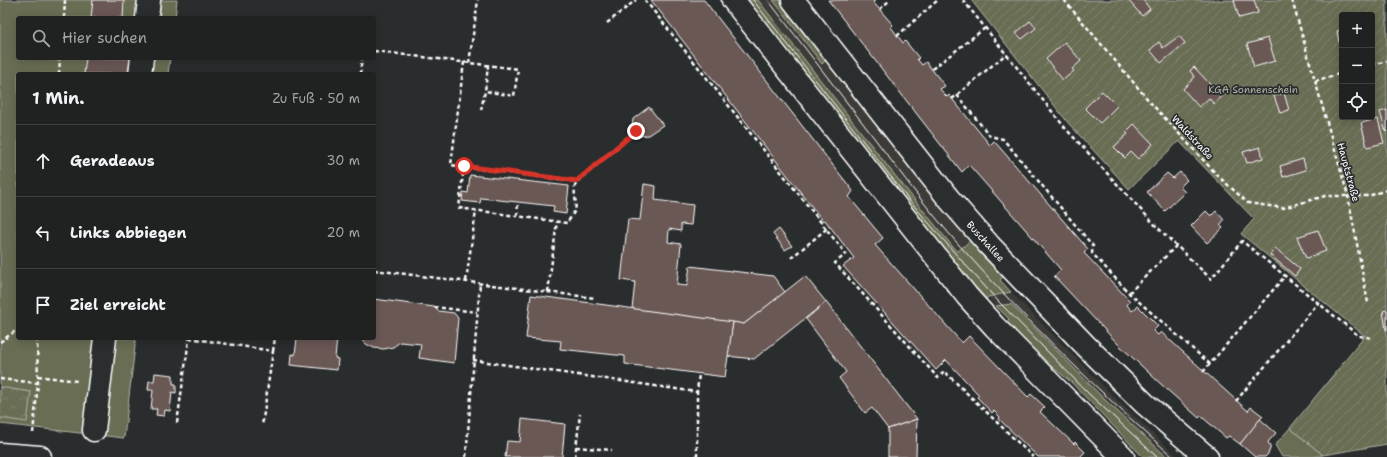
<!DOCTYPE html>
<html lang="de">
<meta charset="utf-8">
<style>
:root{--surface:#202222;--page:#2d2f2f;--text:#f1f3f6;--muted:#a2a4a5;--line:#3d3f40}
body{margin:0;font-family:"Shantell Sans",sans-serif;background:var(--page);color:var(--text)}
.controls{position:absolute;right:12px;top:12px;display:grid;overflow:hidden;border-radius:4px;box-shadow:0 2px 10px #0003}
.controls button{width:36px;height:36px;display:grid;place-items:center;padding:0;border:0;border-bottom:1px solid var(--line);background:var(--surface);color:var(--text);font:20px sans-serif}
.stop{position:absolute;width:12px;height:12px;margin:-9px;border:3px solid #d93025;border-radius:50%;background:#fff}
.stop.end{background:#d93025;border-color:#fff;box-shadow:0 1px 4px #0008}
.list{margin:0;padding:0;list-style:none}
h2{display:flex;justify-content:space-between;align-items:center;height:52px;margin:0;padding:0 16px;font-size:17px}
h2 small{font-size:13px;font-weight:400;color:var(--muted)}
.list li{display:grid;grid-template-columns:26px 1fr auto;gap:12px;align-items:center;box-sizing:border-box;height:72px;padding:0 16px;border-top:1px solid var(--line)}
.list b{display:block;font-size:15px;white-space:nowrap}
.list em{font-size:13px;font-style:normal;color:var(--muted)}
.icon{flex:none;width:22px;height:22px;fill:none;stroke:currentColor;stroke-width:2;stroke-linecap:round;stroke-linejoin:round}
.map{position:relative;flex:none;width:1387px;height:457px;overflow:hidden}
.search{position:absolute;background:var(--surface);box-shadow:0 2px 10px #0003;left:16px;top:16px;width:360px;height:44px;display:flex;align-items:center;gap:10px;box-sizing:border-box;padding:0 14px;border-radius:4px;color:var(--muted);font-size:15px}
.panel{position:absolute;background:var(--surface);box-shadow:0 2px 10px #0003;left:16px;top:72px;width:360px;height:268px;border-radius:4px}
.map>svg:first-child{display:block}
</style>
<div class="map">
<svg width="1387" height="457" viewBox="0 0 1387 457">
<defs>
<pattern id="forest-crowns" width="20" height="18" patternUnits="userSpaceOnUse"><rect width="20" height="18" fill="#676d53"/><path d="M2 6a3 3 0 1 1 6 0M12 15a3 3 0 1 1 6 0" fill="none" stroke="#7e836d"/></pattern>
<pattern id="garden-furrows" width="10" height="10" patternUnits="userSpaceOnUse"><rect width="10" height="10" fill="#676d53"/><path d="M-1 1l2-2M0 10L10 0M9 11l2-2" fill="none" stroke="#7e836d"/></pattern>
</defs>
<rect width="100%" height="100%" fill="#2a2d2e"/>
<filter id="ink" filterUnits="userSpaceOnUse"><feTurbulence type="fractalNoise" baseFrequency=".025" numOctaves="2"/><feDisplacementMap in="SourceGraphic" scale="8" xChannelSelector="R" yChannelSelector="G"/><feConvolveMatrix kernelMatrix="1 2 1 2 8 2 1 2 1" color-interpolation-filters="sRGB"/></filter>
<g filter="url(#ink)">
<g fill="#3e3a39">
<polygon points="758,0 773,0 822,63 827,59 972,239 957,252 889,168"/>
<polygon points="1011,292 1119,402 1178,457 1167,457 1105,400 1011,305 996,306 988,297"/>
</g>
<g fill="#676d53" stroke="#b3b6a9">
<polygon points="0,0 177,0 175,18 18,18 18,58 170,58 168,74 18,74 18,338 136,338 124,438 0,424"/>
<polygon points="746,0 758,0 889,168 957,252 972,239 1006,274 1000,280 1011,292 988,297 982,303"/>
<polygon points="773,0 781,0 827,59 822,64"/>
<polygon points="1011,304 1105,400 1167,457 1143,457 1070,381 1024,345 1003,325 1009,319 996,306"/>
<polygon points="1290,428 1323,455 1313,457 1282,457 1275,445"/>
</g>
<polygon fill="url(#forest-crowns)" stroke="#b3b6a9" points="0,387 31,392 27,422 0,418"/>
<path fill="url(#garden-furrows)" stroke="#b3b6a9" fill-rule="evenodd" d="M971 0H1387V444L1323 455 1290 428 1365 336 1241 234 1254 219 1179 141 1129 189 1069 124ZM1342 15H1372V117H1342Z"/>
<g fill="#6b5954" stroke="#fff">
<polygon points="93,0 124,0 123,18 91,18"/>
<polygon points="651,0 704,0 853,191 849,197 883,238 875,245 962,343 969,336 1028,397 1031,394 1045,407 1040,412 1074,444 1075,442 1085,452 1080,457 1038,457 999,419 1000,417 994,411 992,413 977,397 979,395 946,360 936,370 843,266 854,258 825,220 823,221"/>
<polygon points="828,0 876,0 873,2 893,25 891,27 903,43 905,41 919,58 917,59 922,65 926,62 945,86 940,89 945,95 947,97 949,95 990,145 994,141 1088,249 1084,253 1130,301 1127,305 1132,311 1138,306 1158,326 1153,331 1158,335 1161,332 1248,411 1251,407 1263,416 1240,444 1229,436 1226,438 1201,416 1199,418 1163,386 1119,345 1054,276 1061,270 969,165 962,172"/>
<polygon points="1128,0 1143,0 1150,9 1142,16"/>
<polygon points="1234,0 1254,0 1258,13 1239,18"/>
<polygon points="1030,21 1036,28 1022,39 1016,33"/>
<polygon points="1342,30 1342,41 1339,42 1337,31"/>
<polygon points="1179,36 1185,43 1161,63 1150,50 1159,42 1163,48"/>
<polygon points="1268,38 1275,61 1254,67 1247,44"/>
<polygon points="1065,42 1081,61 1072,69 1074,71 1063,80 1046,59"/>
<polygon points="86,58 133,58 137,74 84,74"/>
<polygon points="1194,67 1221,96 1214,104 1209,98 1199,107 1183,89 1195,77 1190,71"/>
<polygon points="1102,91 1117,106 1100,123 1085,108"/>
<polygon points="1284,93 1289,110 1280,113 1274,96"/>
<polygon points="649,107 663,125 648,135 639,136 632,127 633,119"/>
<polygon points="1387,110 1387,131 1386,132 1380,112"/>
<polygon points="1378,119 1384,143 1367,147 1361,123"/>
<polygon points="1134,124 1153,144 1138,159 1131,152 1125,158 1114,147 1128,134 1126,132"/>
<polygon points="1260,147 1263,158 1247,163 1243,152"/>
<polygon points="1303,159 1306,170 1283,177 1280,166"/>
<polygon points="1180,172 1187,180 1180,187 1185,192 1165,211 1147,192 1167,173 1173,178"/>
<polygon points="470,175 569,186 566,214 553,212 554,206 481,198 480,203 462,201 463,192 468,193"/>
<polygon points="644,184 656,186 655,200 693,205 691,225 681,224 681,231 669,229 668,242 681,244 677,285 687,286 690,266 773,276 785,292 744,324 632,309 635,282 621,280 628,219 640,220"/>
<polygon points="1206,211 1211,216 1216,211 1224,220 1220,225 1223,228 1207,243 1191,226"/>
<polygon points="779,229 792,246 785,250 773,234"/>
<polygon points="1318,230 1326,251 1306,258 1297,237"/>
<polygon points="1275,248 1300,269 1295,276 1270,255"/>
<polygon points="805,276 826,302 754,359 727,356 733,322 744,324"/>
<polygon points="531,295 733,322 725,377 625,364 625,356 560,349 561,341 526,338"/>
<polygon points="374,299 434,307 438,311 454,313 458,318 454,363 419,358 421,344 400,342 393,347 384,349 374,348 366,344 361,338 374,338"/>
<polygon points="826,302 917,419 888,429 872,408 865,413 839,378 846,372 806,319"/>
<polygon points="1387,310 1387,330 1386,330 1383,311"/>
<polygon points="297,338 337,338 335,358 338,359 337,370 290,365 291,354 295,355"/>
<polygon points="155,373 173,375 173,384 176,384 176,393 172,392 170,411 165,410 164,416 156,415 157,409 151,409 153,390 148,390 149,381 154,381"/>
<polygon points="522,419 565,424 562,457 505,457 507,441 520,442"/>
<polygon points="917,419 916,457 888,457 888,429"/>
<polygon points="1260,419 1276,433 1268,442 1270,446 1270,449 1268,454 1265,457 1255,457 1240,444"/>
</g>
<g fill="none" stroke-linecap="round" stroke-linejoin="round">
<defs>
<g id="minor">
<polyline points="147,18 149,0"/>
<polyline points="140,74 142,58"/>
<polyline points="94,430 105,338"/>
</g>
<g id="major">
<polyline points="733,0 967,296 995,327 1123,457"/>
<polyline points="793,0 949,199 990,246 1087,347 1145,404 1207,457"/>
<polyline points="0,454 40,457"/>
</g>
</defs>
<use href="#minor" stroke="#fff" stroke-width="25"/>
<use href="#major" stroke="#fff" stroke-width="25"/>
<g stroke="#fff" stroke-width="2.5" stroke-dasharray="4 3" stroke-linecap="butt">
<polyline points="645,0 846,254 835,263 938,378 944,371 1032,456 1031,457"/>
<polyline points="963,0 1066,129 1156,226 1211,279 1242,241 1359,336 1373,338"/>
<polyline points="1064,0 1150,102 1218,176 1248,203 1283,208 1325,196 1368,196 1387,190"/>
<polyline points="1292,0 1348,196 1368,303"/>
<polyline points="880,9 890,0"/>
<polyline points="64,18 65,0"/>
<polyline points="607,23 636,0"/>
<polyline points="897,36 938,0"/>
<polyline points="374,51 518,69 514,96 485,91"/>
<polyline points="42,58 60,60"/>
<polyline points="464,62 451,165 577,181 636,131"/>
<polyline points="469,63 478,0"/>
<polyline points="1372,65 1387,61"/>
<polyline points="932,69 985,28"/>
<polyline points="59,74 60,58"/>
<polyline points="360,74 362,58"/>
<polyline points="1315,81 1342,73"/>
<polyline points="957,95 990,136 1003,139 1093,246 1092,253 1129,293 1210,364"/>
<polyline points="952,99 1006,54"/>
<polyline points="481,110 485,91 488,66"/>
<path d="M464 166 459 208 567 223C569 220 572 216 574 212 579 202 571 193 577 181"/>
<polyline points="517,216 518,203"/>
<polyline points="791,258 830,226"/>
<polyline points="374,270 595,298"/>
<polyline points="466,281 476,211"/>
<polyline points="548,292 557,221"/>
<polyline points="1129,293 1176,246"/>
<polyline points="434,307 477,312"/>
<polyline points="189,338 273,351 262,426"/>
<polyline points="0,342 18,329"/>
<polyline points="273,351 275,338"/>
<polyline points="473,360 697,392"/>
<polyline points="1203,372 1285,276"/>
<polyline points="38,376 77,381"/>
<polyline points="0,379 38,383"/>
<polyline points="1236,401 1318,303"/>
<polyline points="177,423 189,339"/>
<polyline points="33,433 38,383 37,338"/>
<polyline points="576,447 612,450"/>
<polyline points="466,457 480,283"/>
<polyline points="575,457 580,414"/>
<polyline points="697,457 697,392 699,374"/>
</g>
<use href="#minor" stroke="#2a2d2e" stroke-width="22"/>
<use href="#major" stroke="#2a2d2e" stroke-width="22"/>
<g stroke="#fff" stroke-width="1">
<polyline points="753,0 909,200 953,251 998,301 1089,394 1157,457"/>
<path d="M768 0C804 46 839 93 875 139 902 175 929 211 959 245 1026 320 1098 391 1173 457"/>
</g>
</g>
</g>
<g fill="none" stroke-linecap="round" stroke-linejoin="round" filter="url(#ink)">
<polyline stroke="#d93025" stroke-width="5" points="464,166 577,181 636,131"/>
</g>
<g text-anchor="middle" stroke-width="3.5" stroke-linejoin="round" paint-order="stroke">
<g font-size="10" fill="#b3b6a9" stroke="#2a2d2e">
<text x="1253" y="93">KGA Sonnenschein</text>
</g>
<g font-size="10" fill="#fff" stroke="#2a2d2e">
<text transform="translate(1193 137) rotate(47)" y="4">Waldstraße</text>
<text transform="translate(1349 172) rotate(75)" y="4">Hauptstraße</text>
<text transform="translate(986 241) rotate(48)" y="4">Buschallee</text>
</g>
</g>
</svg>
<div class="controls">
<button>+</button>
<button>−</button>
<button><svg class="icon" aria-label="locate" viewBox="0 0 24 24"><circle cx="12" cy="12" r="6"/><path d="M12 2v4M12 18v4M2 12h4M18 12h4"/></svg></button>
</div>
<div class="stop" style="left:464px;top:166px"></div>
<div class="stop end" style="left:636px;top:131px"></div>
<div class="search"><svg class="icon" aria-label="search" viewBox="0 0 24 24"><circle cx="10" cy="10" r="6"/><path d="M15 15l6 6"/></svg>Hier suchen</div>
<section class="panel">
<h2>1 Min.<small>Zu Fuß · 50 m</small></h2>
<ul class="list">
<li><svg class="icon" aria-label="ahead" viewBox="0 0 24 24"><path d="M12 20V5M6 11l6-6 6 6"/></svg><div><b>Geradeaus</b></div><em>30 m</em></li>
<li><svg class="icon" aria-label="left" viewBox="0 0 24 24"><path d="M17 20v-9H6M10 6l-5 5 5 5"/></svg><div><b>Links abbiegen</b></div><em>20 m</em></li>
<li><svg class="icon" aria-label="arrive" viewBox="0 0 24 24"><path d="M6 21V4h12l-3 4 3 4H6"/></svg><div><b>Ziel erreicht</b></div></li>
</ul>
</section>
</div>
